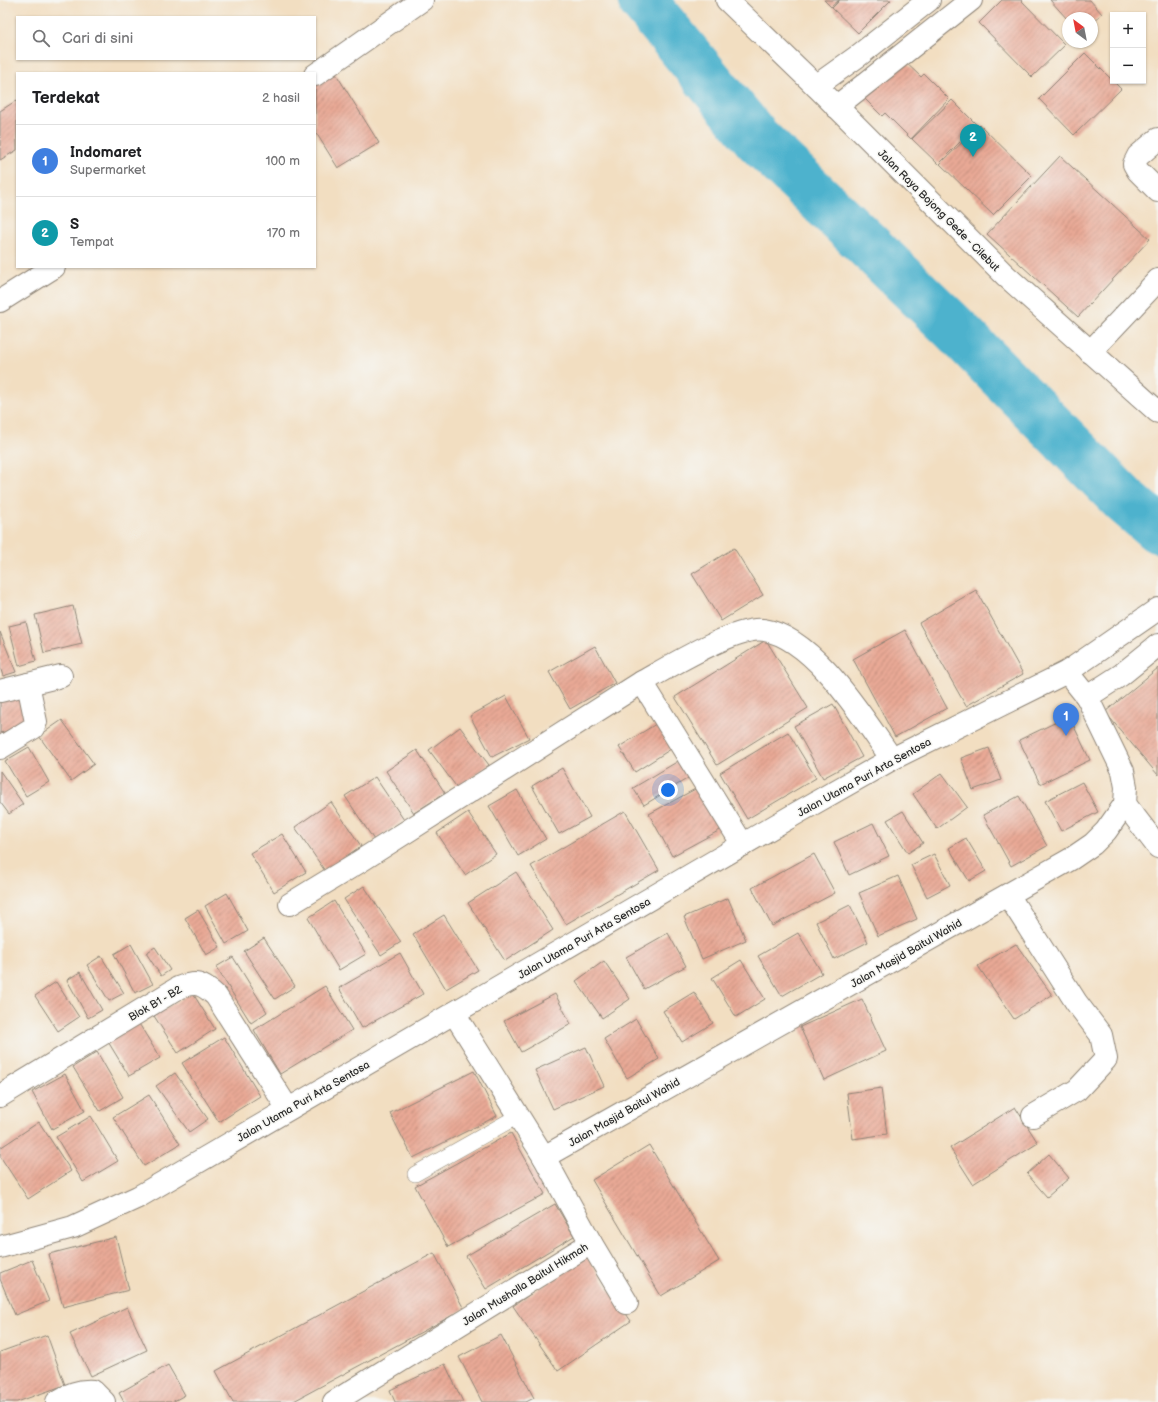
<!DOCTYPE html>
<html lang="id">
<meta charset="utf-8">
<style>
:root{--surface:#fff;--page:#f6f6f6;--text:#202124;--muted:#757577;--line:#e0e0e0;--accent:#c8321e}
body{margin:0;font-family:"Balsamiq Sans",sans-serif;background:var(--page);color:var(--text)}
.controls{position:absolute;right:12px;top:12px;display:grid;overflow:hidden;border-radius:0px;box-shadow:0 1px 3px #0004}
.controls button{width:36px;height:36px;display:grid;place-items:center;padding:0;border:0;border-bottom:1px solid var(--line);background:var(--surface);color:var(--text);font:20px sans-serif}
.compass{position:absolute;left:1062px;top:12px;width:36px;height:36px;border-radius:50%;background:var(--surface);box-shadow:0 1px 3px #0004;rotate:328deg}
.you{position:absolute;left:668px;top:790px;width:14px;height:14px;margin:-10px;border:3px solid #fff;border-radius:50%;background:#1a73e8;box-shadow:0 0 0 6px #1a73e833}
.badge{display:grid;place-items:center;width:26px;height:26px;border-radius:50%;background:var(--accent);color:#fff;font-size:13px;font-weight:700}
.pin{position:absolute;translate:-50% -33px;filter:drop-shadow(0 1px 2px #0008)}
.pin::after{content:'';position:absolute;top:21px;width:14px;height:12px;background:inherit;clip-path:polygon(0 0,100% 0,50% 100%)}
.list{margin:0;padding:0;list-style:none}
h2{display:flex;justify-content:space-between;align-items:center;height:52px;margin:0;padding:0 16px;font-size:17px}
h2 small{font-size:13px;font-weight:400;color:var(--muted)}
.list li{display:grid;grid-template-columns:26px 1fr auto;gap:12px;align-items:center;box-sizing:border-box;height:72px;padding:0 16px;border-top:1px solid var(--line)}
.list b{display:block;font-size:15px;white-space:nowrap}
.list p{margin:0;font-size:13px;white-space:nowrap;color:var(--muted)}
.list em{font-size:13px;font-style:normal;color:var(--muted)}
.icon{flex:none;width:22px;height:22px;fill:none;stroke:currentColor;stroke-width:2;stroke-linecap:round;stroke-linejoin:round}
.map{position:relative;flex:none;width:1158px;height:1402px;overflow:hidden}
.search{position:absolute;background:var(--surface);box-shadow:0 1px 3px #0004;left:16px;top:16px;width:300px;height:44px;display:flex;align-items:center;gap:10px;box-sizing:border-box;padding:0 14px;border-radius:0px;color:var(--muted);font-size:15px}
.panel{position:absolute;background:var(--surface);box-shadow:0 1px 3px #0004;left:16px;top:72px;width:300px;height:196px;border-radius:0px}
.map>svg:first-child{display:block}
</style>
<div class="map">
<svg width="1158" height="1402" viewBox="0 0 1158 1402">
<defs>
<pattern id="building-hatch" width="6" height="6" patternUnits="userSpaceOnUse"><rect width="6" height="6" fill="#e9a995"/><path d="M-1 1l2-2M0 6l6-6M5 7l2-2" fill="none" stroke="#bd8a7a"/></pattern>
</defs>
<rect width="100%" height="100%" fill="#f6f6f2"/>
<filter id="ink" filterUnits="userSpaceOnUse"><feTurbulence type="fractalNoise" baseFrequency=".025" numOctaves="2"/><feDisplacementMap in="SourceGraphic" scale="8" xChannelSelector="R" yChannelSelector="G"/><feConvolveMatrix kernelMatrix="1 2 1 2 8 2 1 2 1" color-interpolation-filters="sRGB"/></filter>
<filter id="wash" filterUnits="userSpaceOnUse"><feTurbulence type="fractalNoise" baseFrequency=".012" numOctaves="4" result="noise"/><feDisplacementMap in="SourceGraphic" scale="16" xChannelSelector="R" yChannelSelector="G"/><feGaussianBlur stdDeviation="0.9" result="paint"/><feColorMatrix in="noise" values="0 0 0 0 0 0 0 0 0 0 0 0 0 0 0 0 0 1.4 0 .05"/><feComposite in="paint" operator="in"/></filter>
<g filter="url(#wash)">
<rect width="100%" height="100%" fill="#f2dec1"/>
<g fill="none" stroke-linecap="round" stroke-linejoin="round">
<polyline stroke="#4eb2cd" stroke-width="49" points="642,0 757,139 953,327 1124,500 1158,529"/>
</g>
<g id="blocks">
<g fill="url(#building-hatch)">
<polygon points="824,0 839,0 831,7"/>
<polygon points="840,0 891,0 858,33 832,8"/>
<polygon points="1002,0 1021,0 1065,45 1032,77 979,23"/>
<polygon points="1050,0 1090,0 1102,14 1092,23 1092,18 1068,18 1068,20"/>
<polygon points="1085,53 1121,89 1074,135 1039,99"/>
<polygon points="901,58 921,77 924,74 949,99 911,139 885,113 882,116 862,96"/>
<polygon points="333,69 379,143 338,168 315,131 315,80"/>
<polygon points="17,100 17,150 0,160 0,111"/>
<polygon points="952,100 977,125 938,164 912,139"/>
<polygon points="980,125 1032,176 993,215 940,164"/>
<polygon points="1060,156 1150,239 1078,317 987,234"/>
<polygon points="734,548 763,595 721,621 692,574"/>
<polygon points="976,590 1023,674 966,706 919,623"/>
<polygon points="73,606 82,644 44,653 35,615"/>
<polygon points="26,622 36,661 19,666 9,626"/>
<polygon points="905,630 947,708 895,737 853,659"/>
<polygon points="0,632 16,672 3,676 0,667"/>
<polygon points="766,640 808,708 717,765 675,697"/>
<polygon points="595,646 615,683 570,709 549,672"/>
<polygon points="1158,668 1158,775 1105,712"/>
<polygon points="25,692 33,725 0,733 0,698"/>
<polygon points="506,696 529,738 492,757 470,716"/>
<polygon points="833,704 862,757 823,778 794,726"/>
<polygon points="1069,716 1090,760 1040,784 1019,740"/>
<polygon points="62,720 94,764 71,781 39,736"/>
<polygon points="659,722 674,747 635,772 619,747"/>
<polygon points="460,727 489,765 458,789 429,750"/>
<polygon points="788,732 816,778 747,819 720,773"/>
<polygon points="29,747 49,782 26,796 5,761"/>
<polygon points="989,748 1001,780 973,790 961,758"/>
<polygon points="417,750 445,793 414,813 386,771"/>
<polygon points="680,760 690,777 644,805 633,788"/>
<polygon points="562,768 590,817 559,834 532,786"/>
<polygon points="0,771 23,804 9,814 0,802"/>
<polygon points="942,773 967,807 937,829 913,794"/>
<polygon points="375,777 404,820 374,840 345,796"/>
<polygon points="1082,782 1098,812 1061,831 1045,801"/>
<polygon points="699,787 722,829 672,856 649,814"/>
<polygon points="517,790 546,839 518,856 489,806"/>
<polygon points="1019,796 1047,846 1011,866 983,815"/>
<polygon points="331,802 361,846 325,871 295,827"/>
<polygon points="625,811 659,870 566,924 531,866"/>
<polygon points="903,811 923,843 908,853 887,820"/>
<polygon points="468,812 496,854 465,875 437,833"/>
<polygon points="873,823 889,856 849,875 834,842"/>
<polygon points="282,834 306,872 274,892 250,853"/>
<polygon points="966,838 986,871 969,881 949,848"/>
<polygon points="814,854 835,893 772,926 752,888"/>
<polygon points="934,854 950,885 927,897 911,865"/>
<polygon points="516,872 553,930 505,961 468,903"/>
<polygon points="898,876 917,919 878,936 859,893"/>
<polygon points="364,886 401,942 381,955 344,899"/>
<polygon points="227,893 248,931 226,944 205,906"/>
<polygon points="728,898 746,940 702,959 684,917"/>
<polygon points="334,901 366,954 339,970 308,918"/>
<polygon points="850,905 868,942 834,959 816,922"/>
<polygon points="198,910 220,947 206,955 185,918"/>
<polygon points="444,915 478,970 446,989 413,934"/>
<polygon points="668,933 686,966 644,989 626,957"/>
<polygon points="798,933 822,973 782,996 758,956"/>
<polygon points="264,938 295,986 275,999 244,951"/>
<polygon points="131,944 153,984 135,993 114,954"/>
<polygon points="1016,944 1052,995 1014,1019 978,966"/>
<polygon points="155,947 170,970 161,976 146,953"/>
<polygon points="400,953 423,994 362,1028 339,988"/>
<polygon points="101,956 124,993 109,1001 87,965"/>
<polygon points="233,957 267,1012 251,1023 216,967"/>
<polygon points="741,960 765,999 736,1017 712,978"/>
<polygon points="604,961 630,999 602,1018 576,981"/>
<polygon points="80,972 102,1010 88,1018 67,980"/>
<polygon points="56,982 79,1017 58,1031 35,996"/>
<polygon points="325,986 352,1030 280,1074 254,1030"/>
<polygon points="192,992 215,1029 178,1053 154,1016"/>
<polygon points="694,992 713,1023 682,1042 663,1011"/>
<polygon points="555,994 571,1024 521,1052 504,1021"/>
<polygon points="862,999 886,1051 824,1080 800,1027"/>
<polygon points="636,1019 659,1059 627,1078 604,1039"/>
<polygon points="138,1022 160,1058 129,1076 107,1040"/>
<polygon points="224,1037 260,1096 219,1122 182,1063"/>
<polygon points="586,1047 604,1086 553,1109 535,1070"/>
<polygon points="97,1052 123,1097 100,1111 73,1067"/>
<polygon points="474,1071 497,1116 413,1158 390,1113"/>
<polygon points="175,1073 208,1119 189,1132 156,1086"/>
<polygon points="65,1074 85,1111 52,1129 32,1092"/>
<polygon points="881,1088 887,1134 853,1139 847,1093"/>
<polygon points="149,1095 180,1144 144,1166 113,1117"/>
<polygon points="1015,1107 1038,1143 973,1184 950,1148"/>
<polygon points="91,1116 118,1161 83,1182 56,1137"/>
<polygon points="39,1122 71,1171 28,1199 0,1156 0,1148"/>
<polygon points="511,1133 545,1194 448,1247 415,1186"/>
<polygon points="649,1145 719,1261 661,1296 592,1180"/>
<polygon points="1049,1154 1069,1178 1047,1197 1027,1174"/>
<polygon points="555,1204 574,1236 486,1289 466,1256"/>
<polygon points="116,1237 129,1290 63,1307 49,1254"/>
<polygon points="434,1253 464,1309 292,1402 233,1402 216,1371"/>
<polygon points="586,1256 631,1321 558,1371 513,1306"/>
<polygon points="32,1260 49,1301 15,1315 0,1279 0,1273"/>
<polygon points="127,1307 147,1350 91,1376 70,1334"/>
<polygon points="47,1335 65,1385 17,1402 0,1402 0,1352"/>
<polygon points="501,1335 534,1398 526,1402 482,1402 459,1357"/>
<polygon points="445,1364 463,1402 395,1402 390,1390"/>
<polygon points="168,1365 185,1395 172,1402 124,1402 119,1393"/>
</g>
</g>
</g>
<g filter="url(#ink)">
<use href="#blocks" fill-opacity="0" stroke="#8e8476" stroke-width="1"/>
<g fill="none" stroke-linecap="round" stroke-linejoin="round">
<defs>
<polyline id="lane" points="415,1174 518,1116"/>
<g id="street">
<polyline points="315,75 422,0"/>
<polyline points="816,86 858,56 929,0"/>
<polyline points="836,107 971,0"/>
<polyline points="1158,139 1138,156 1134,164 1138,171 1158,191"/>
<polyline points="0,301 54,267"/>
<polyline points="1090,352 1158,280"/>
<polyline points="642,682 743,845"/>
<polyline points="0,691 61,676"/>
<polyline points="1087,697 1121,675 1158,645"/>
<polyline points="0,748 33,728 36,722 28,684"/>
<polyline points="1125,804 1158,847"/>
<polyline points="1008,895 1076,1002 1101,1035 1106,1059 1077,1090 1033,1116"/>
<path d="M290 904 359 862 642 682C667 668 737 625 764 630 815 638 864 720 892 759"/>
<polyline points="454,1013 544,1157 591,1243 627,1303"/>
<path d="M0 1096 178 988C196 981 202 983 216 996L288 1109"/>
<polyline points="544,1157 1071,859 1093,844 1106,831 1125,804 1126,787 1123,771 1087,697 1067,672"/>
<polyline points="0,1247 73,1227 138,1197 797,813 892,759 1067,672 1158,609"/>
<path d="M57 1402C69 1394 79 1390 93 1391L104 1402"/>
<polyline points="334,1402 591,1243"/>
</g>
<polyline id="secondary" points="727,0 816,86 1005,275 1158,412"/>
</defs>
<use href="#lane" stroke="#8e8476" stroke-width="16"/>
<use href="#street" stroke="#8e8476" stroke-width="24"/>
<use href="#secondary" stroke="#8e8476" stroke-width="24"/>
<use href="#lane" stroke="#fff" stroke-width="15"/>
<use href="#street" stroke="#fff" stroke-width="22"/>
<use href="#secondary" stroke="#fff" stroke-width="22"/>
</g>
</g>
<g text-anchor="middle" stroke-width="3" stroke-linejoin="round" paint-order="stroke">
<g font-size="11" fill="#2b2b2b" stroke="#f6f6f2">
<text transform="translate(939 210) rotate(45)" y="4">Jalan Raya Bojong Gede - Cilebut</text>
<text transform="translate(864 777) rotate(-29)" y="4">Jalan Utama Puri Arta Sentosa</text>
<text transform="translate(584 938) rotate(-30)" y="4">Jalan Utama Puri Arta Sentosa</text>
<text transform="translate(906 953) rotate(-30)" y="4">Jalan Masjid Baitul Wahid</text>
<text transform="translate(155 1003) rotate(-30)" y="4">Blok B1 - B2</text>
<text transform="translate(303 1101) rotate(-30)" y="4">Jalan Utama Puri Arta Sentosa</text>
<text transform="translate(624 1112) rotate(-30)" y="4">Jalan Masjid Baitul Wahid</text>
<text transform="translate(525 1284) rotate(-32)" y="4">Jalan Musholla Baitul Hikmah</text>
</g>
</g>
</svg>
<div class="controls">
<button>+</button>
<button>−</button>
</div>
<svg class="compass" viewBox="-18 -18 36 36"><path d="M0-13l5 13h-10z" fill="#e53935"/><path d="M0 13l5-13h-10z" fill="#757577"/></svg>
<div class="you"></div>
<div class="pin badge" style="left:1066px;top:736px;background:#3f7fe0">1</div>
<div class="pin badge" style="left:973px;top:157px;background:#0f9aa8">2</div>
<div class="search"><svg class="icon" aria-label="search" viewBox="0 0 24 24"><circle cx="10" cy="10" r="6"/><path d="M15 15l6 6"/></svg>Cari di sini</div>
<section class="panel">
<h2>Terdekat<small>2 hasil</small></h2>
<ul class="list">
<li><span class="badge" style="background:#3f7fe0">1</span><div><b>Indomaret</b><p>Supermarket</p></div><em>100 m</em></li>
<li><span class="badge" style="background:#0f9aa8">2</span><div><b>S</b><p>Tempat</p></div><em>170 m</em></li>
</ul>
</section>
</div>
